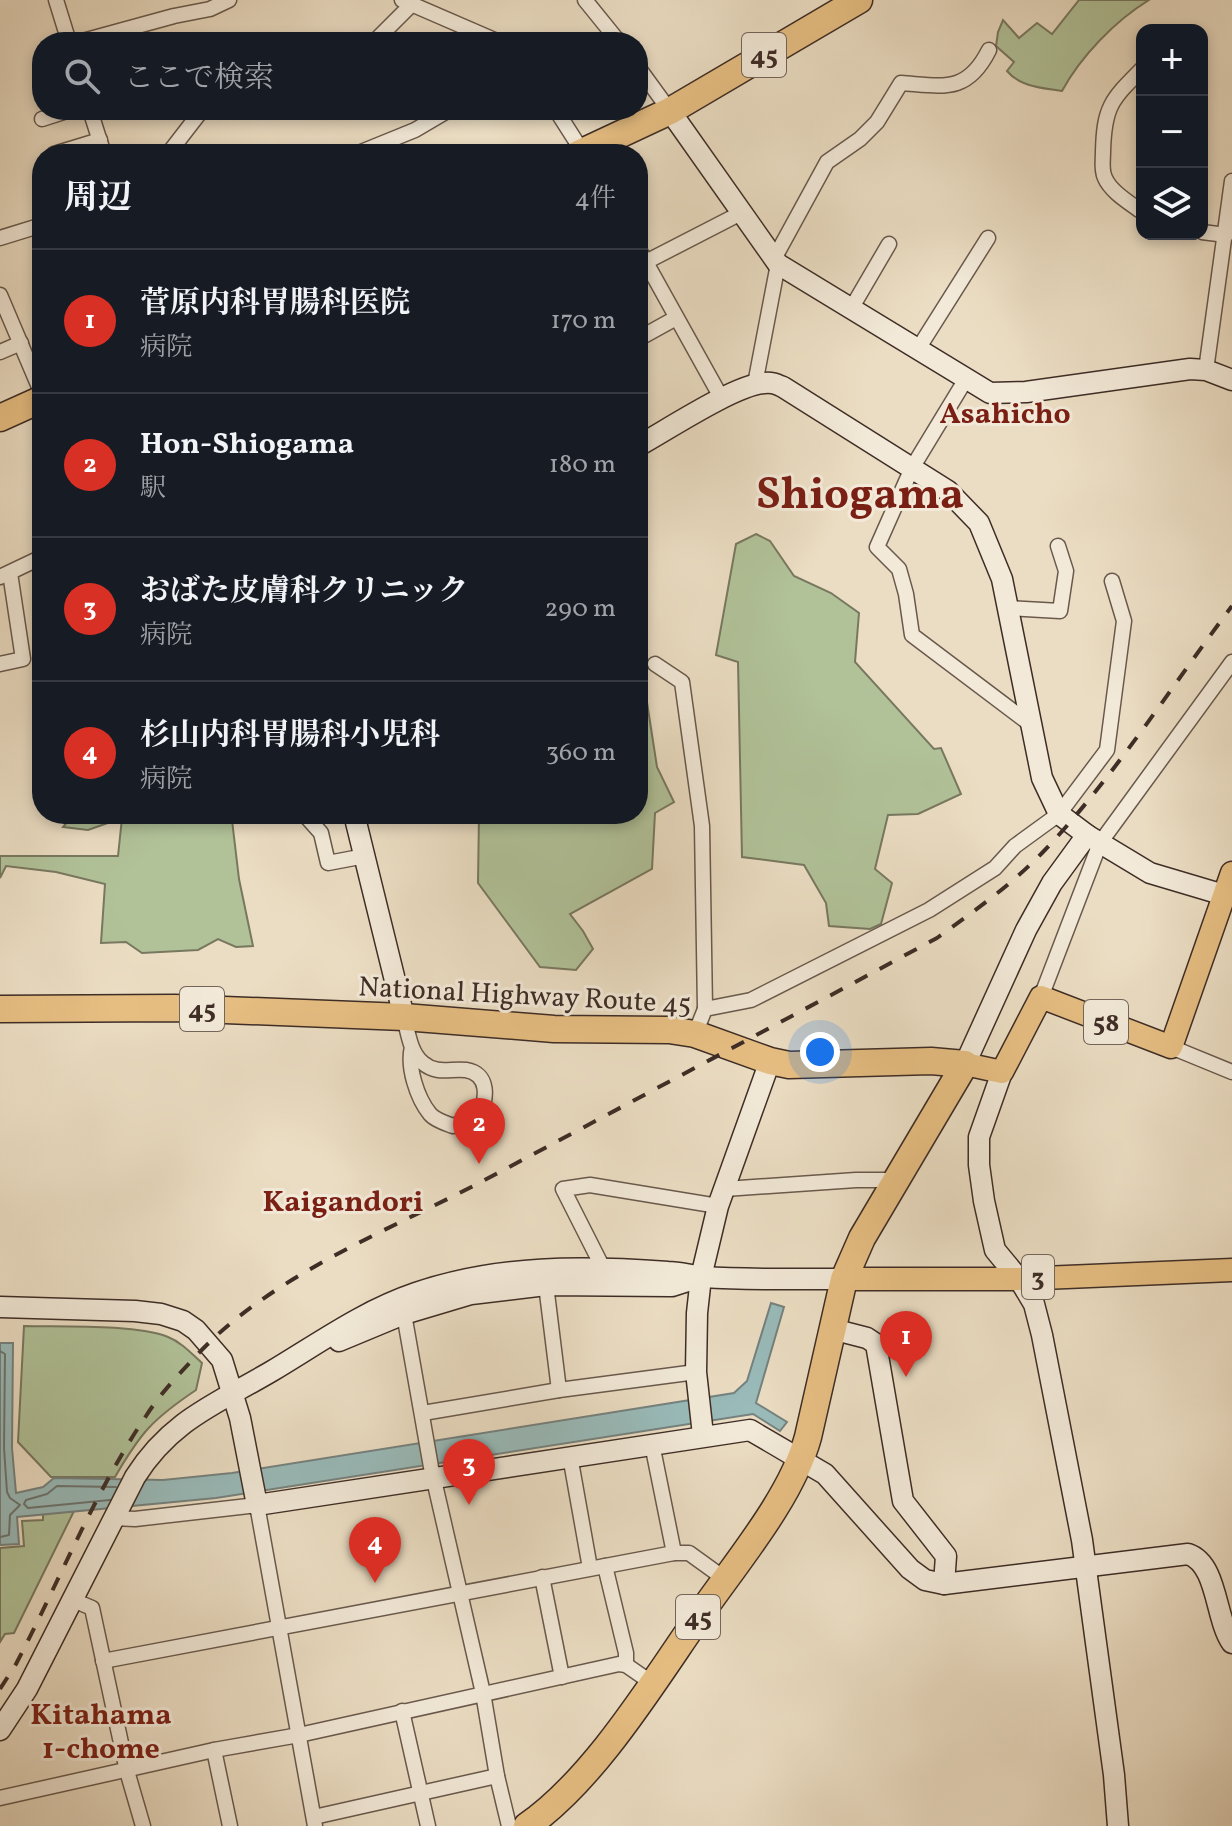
<!DOCTYPE html>
<html lang="ja">
<meta charset="utf-8">
<style>
:root{--surface:#171b24;--page:#20242c;--text:#f1f3f6;--muted:#9ea1a6;--line:#363941;--accent:#d93025}
body{margin:0;font-family:Vollkorn,"Noto Serif JP",serif;background:var(--page);color:var(--text)}
.controls{position:absolute;right:24px;top:24px;display:grid;overflow:hidden;border-radius:16px;box-shadow:0 4px 12px #0003}
.controls button{width:72px;height:72px;display:grid;place-items:center;padding:0;border:0;border-bottom:2px solid var(--line);background:var(--surface);color:var(--text);font:40px sans-serif}
.you{position:absolute;left:820px;top:1052px;width:28px;height:28px;margin:-20px;border:6px solid #fff;border-radius:50%;background:#1a73e8;box-shadow:0 0 0 12px #1a73e833}
.badge{display:grid;place-items:center;width:52px;height:52px;border-radius:50%;background:var(--accent);color:#fff;font-size:26px;font-weight:700}
.pin{position:absolute;translate:-50% -66px;filter:drop-shadow(0 2px 4px #0008)}
.pin::after{content:'';position:absolute;top:42px;width:28px;height:24px;background:inherit;clip-path:polygon(0 0,100% 0,50% 100%)}
.list{margin:0;padding:0;list-style:none}
h2{display:flex;justify-content:space-between;align-items:center;height:104px;margin:0;padding:0 32px;font-size:34px}
h2 small{font-size:26px;font-weight:400;color:var(--muted)}
.list li{display:grid;grid-template-columns:52px 1fr auto;gap:24px;align-items:center;box-sizing:border-box;height:144px;padding:0 32px;border-top:2px solid var(--line)}
.list b{display:block;font-size:30px;white-space:nowrap}
.list p{margin:0;font-size:26px;white-space:nowrap;color:var(--muted)}
.list em{font-size:26px;font-style:normal;color:var(--muted)}
.icon{flex:none;width:44px;height:44px;fill:none;stroke:currentColor;stroke-width:2;stroke-linecap:round;stroke-linejoin:round}
.map{position:relative;flex:none;width:1232px;height:1826px;overflow:hidden}
.search{position:absolute;background:var(--surface);box-shadow:0 4px 12px #0003;left:32px;top:32px;width:616px;height:88px;display:flex;align-items:center;gap:20px;box-sizing:border-box;padding:0 28px;border-radius:32px;color:var(--muted);font-size:30px}
.panel{position:absolute;background:var(--surface);box-shadow:0 4px 12px #0003;left:32px;top:144px;width:616px;height:680px;border-radius:32px}
.map>svg:first-child{display:block}
</style>
<div class="map">
<svg width="1232" height="1826" viewBox="0 0 1232 1826">
<rect width="100%" height="100%" fill="#ebddc3"/>
<filter id="stains"><feTurbulence type="fractalNoise" baseFrequency=".0025" numOctaves="4"/><feColorMatrix values="0 0 0 0 .2 0 0 0 0 .09 0 0 0 0 .02 0 0 0 .5 -.17"/></filter>
<radialGradient id="worn" r=".72"><stop offset=".6" stop-color="#630" stop-opacity="0"/><stop offset="1" stop-color="#630" stop-opacity=".3"/></radialGradient>
<g fill="#b1c299" stroke="#787860" stroke-width="2">
<path d="M1079 0H1149C1115 21 1081 56 1062 91 1043 88 1020 87 1007 71L1014 62 996 46 998 32 1003 20 1019 38 1037 23 1052 34Z"/>
<polygon points="756,534 770,541 794,576 831,593 859,613 855,662 934,749 941,748 961,794 918,814 888,815 875,869 892,883 881,924 870,929 829,926 826,903 804,865 742,857 738,662 716,655 736,544"/>
<polygon points="644,683 657,767 674,802 655,813 652,869 570,914 583,931 593,949 576,970 540,967 478,883 479,814 638,814 638,686"/>
<polygon points="74,814 243,814 232,820 239,879 253,946 236,947 218,939 198,950 142,953 126,942 101,943 105,884 56,872 6,866 0,878 0,856 118,856 122,818 88,830 63,827"/>
<path d="M24 1326C60 1327 136 1324 168 1337 181 1342 191 1353 202 1363L196 1390C153 1419 141 1432 115 1477H51L18 1442Z"/>
<polygon points="74,1511 14,1633 5,1634 0,1642 0,1548 24,1546 22,1521 43,1520 43,1514"/>
</g>
<polygon fill="#99bbba" stroke="#75827f" stroke-width="2" points="771,1303 784,1307 756,1403 787,1422 780,1431 753,1414 216,1498 17,1517 19,1544 0,1545 0,1343 13,1343 12,1448 16,1493 43,1487 54,1478 163,1480 232,1473 734,1393 747,1381"/>
<g fill="none" stroke-linecap="round" stroke-linejoin="round">
<g stroke="#6c7470" stroke-width="2">
<polyline points="0,1351 5,1354 4,1448 7,1492 10,1498 20,1505 10,1515 9,1535 0,1537"/>
<polyline points="110,1500 28,1508 24,1504 26,1500 47,1494 57,1486 116,1487"/>
</g>
<defs>
<g id="street">
<polyline points="56,0 69,42"/>
<polyline points="402,0 499,42"/>
<polyline points="585,0 619,42"/>
<polyline points="79,42 174,16 210,9 229,0"/>
<polyline points="374,42 412,4"/>
<polyline points="638,67 670,111"/>
<path d="M1142 69C1111 100 1104 107 1103 152 1103 160 1101 170 1105 178 1111 192 1130 203 1142 212"/>
<polyline points="90,110 104,154"/>
<polyline points="556,110 584,154"/>
<polyline points="42,119 70,110"/>
<polyline points="54,154 100,140"/>
<polyline points="168,154 202,110"/>
<polyline points="356,154 415,130 449,110"/>
<polyline points="1202,232 1226,235"/>
<polyline points="0,238 42,225"/>
<polyline points="638,248 722,399"/>
<path d="M774 259 827 162 860 139 877 122 901 83C943 86 967 94 989 50"/>
<polyline points="638,266 741,213"/>
<polyline points="0,295 42,394"/>
<polyline points="851,309 889,244"/>
<polyline points="638,339 676,318"/>
<polyline points="918,349 988,238"/>
<polyline points="0,352 21,343"/>
<polyline points="1206,370 1232,181"/>
<polyline points="966,379 912,468 877,547 899,569 906,594 912,635 1030,724"/>
<polyline points="755,384 778,264"/>
<polyline points="0,577 42,557"/>
<polyline points="1007,608 1060,611 1066,571 1058,546"/>
<polyline points="0,664 23,659 10,573"/>
<polyline points="655,664 682,682 702,826 705,1009"/>
<polyline points="304,814 321,833 328,863 365,856"/>
<polyline points="1041,997 1100,843 1232,662"/>
<path d="M404 1017C408 1032 410 1053 423 1063 437 1075 451 1068 466 1070 490 1074 487 1099 479 1116L453 1126C445 1123 435 1120 430 1114 417 1098 407 1067 412 1047"/>
<polyline points="695,1034 705,1009 751,1000 929,910 995,868 1015,846 1059,814 1107,750 1124,621 1112,581"/>
<polyline points="1171,1047 1232,1072"/>
<polyline points="725,1189 856,1180 897,1180"/>
<polyline points="603,1268 563,1189 590,1185 718,1206"/>
<polyline points="546,1285 559,1390"/>
<polyline points="404,1314 431,1467 483,1693 497,1776 509,1826"/>
<polyline points="423,1413 559,1390 696,1372"/>
<polyline points="652,1444 674,1553 689,1553 725,1579"/>
<polyline points="570,1456 590,1568"/>
<polyline points="113,1518 135,1519 257,1505 315,1826"/>
<polyline points="605,1566 626,1653 626,1665"/>
<polyline points="542,1577 562,1677"/>
<polyline points="73,1600 92,1608 127,1771 143,1826"/>
<polyline points="103,1661 674,1553"/>
<polyline points="402,1711 428,1826"/>
<polyline points="214,1750 230,1826"/>
<polyline points="0,1798 214,1750 299,1735 619,1664 626,1665 652,1683"/>
<polyline points="314,1817 497,1776"/>
</g>
<g id="secondary">
<polyline points="670,111 778,264 990,393 1026,392 1190,369 1206,370 1232,380"/>
<path d="M638 446C667 430 735 385 764 383 772 382 776 384 783 387L948 491 979 523 1002 579 1042 778 1059 814 1087 835"/>
<polyline points="354,814 404,1017"/>
<polyline points="965,1064 1026,930 1052,883 1087,835 1150,873 1224,895"/>
<polyline points="1002,1072 979,1137 979,1165 984,1201 995,1250 1019,1279 1034,1304 1042,1335 1082,1540 1114,1775 1118,1826"/>
<path d="M0 1307 135 1311 161 1314 183 1321 196 1330 222 1360 240 1418 257 1505 750 1430 825 1474 910 1569 925 1580 944 1584 1188 1554C1218 1564 1215 1619 1232 1643"/>
<polyline points="832,1329 867,1338 876,1344 903,1501 946,1556 944,1584"/>
<polyline points="339,1341 404,1314 471,1294 546,1285 672,1286 697,1278"/>
<polyline points="703,1435 696,1372 697,1313 701,1277 718,1206 770,1061"/>
<path d="M0 1730 27 1689 135 1477C171 1420 216 1404 272 1371 319 1343 363 1311 416 1293 497 1265 583 1266 668 1272 680 1272 692 1276 704 1277 750 1280 797 1279 844 1279"/>
</g>
<g id="primary">
<polyline points="965,1064 1002,1072 1041,997 1171,1047 1232,873"/>
<polyline points="844,1279 1019,1279 1232,1270"/>
</g>
<g id="highway">
<polyline points="578,154 670,111 859,0"/>
<polyline points="0,418 42,399"/>
<path d="M0 1009 175 1008 404 1017 554 1029 669 1030 695 1034 770 1061 789 1065 931 1061 965 1064 862 1238 844 1279 808 1437C792 1496 739 1559 704 1609 655 1679 596 1778 527 1826"/>
</g>
</defs>
<use href="#street" stroke="#69594d" stroke-width="17"/>
<use href="#secondary" stroke="#3e2d26" stroke-width="23"/>
<use href="#primary" stroke="#3e2d26" stroke-width="25"/>
<use href="#highway" stroke="#3e2d26" stroke-width="29"/>
<use href="#street" stroke="#f2e9d8" stroke-width="14"/>
<use href="#secondary" stroke="#f2e9d8" stroke-width="20"/>
<use href="#primary" stroke="#e6be82" stroke-width="22"/>
<use href="#highway" stroke="#e6be82" stroke-width="26"/>
<path stroke="#3e2d26" stroke-width="4" stroke-dasharray="14 14" stroke-linecap="butt" d="M0 1689 16 1664C59 1582 94 1493 146 1416 160 1394 179 1374 197 1355 269 1277 387 1231 481 1182 633 1101 785 1020 937 938 973 912 1010 886 1042 853 1112 780 1171 687 1232 606"/>
</g>
<g text-anchor="middle" stroke-width="6" stroke-linejoin="round" paint-order="stroke">
<g fill="#f2e9d8" stroke="#74655b" stroke-width="2">
<rect x="742" y="33" width="44" height="44" rx="6"/>
<rect x="180" y="987" width="44" height="44" rx="6"/>
<rect x="1084" y="1000" width="44" height="44" rx="6"/>
<rect x="1022" y="1255" width="32" height="44" rx="6"/>
<rect x="676" y="1595" width="44" height="44" rx="6"/>
</g>
<g font-size="26" font-weight="bold" fill="#3e2d26">
<text x="764" y="64">45</text>
<text x="202" y="1018">45</text>
<text x="1106" y="1031">58</text>
<text x="1038" y="1286">3</text>
<text x="698" y="1626">45</text>
</g>
<g font-size="28" fill="#3e2d26" stroke="#f2e9d8">
<text transform="translate(525 994) rotate(3)" y="10">National Highway Route 45</text>
</g>
<g font-size="30" font-weight="bold" fill="#7a1f14" stroke="#f2e9d8">
<text x="1005" y="423">Asahicho</text>
<text x="343" y="1211">Kaigandori</text>
<text x="101" y="1724">Kitahama<tspan x="101" dy="34">1-chome</tspan></text>
</g>
<g font-size="44" font-weight="bold" fill="#7a1f14" stroke="#f2e9d8">
<text x="860" y="508">Shiogama</text>
</g>
</g>
<rect width="100%" height="100%" filter="url(#stains)"/>
<rect width="100%" height="100%" fill="url(#worn)"/>
</svg>
<div class="controls">
<button>+</button>
<button>−</button>
<button><svg class="icon" aria-label="layers" viewBox="0 0 24 24"><path d="M12 4l9 5-9 5-9-5zM3 14l9 5 9-5"/></svg></button>
</div>
<div class="you"></div>
<div class="pin badge" style="left:906px;top:1377px">1</div>
<div class="pin badge" style="left:479px;top:1164px">2</div>
<div class="pin badge" style="left:469px;top:1505px">3</div>
<div class="pin badge" style="left:375px;top:1583px">4</div>
<div class="search"><svg class="icon" aria-label="search" viewBox="0 0 24 24"><circle cx="10" cy="10" r="6"/><path d="M15 15l6 6"/></svg>ここで検索</div>
<section class="panel">
<h2>周辺<small>4件</small></h2>
<ul class="list">
<li><span class="badge">1</span><div><b>菅原内科胃腸科医院</b><p>病院</p></div><em>170 m</em></li>
<li><span class="badge">2</span><div><b>Hon-Shiogama</b><p>駅</p></div><em>180 m</em></li>
<li><span class="badge">3</span><div><b>おばた皮膚科クリニック</b><p>病院</p></div><em>290 m</em></li>
<li><span class="badge">4</span><div><b>杉山内科胃腸科小児科</b><p>病院</p></div><em>360 m</em></li>
</ul>
</section>
</div>
